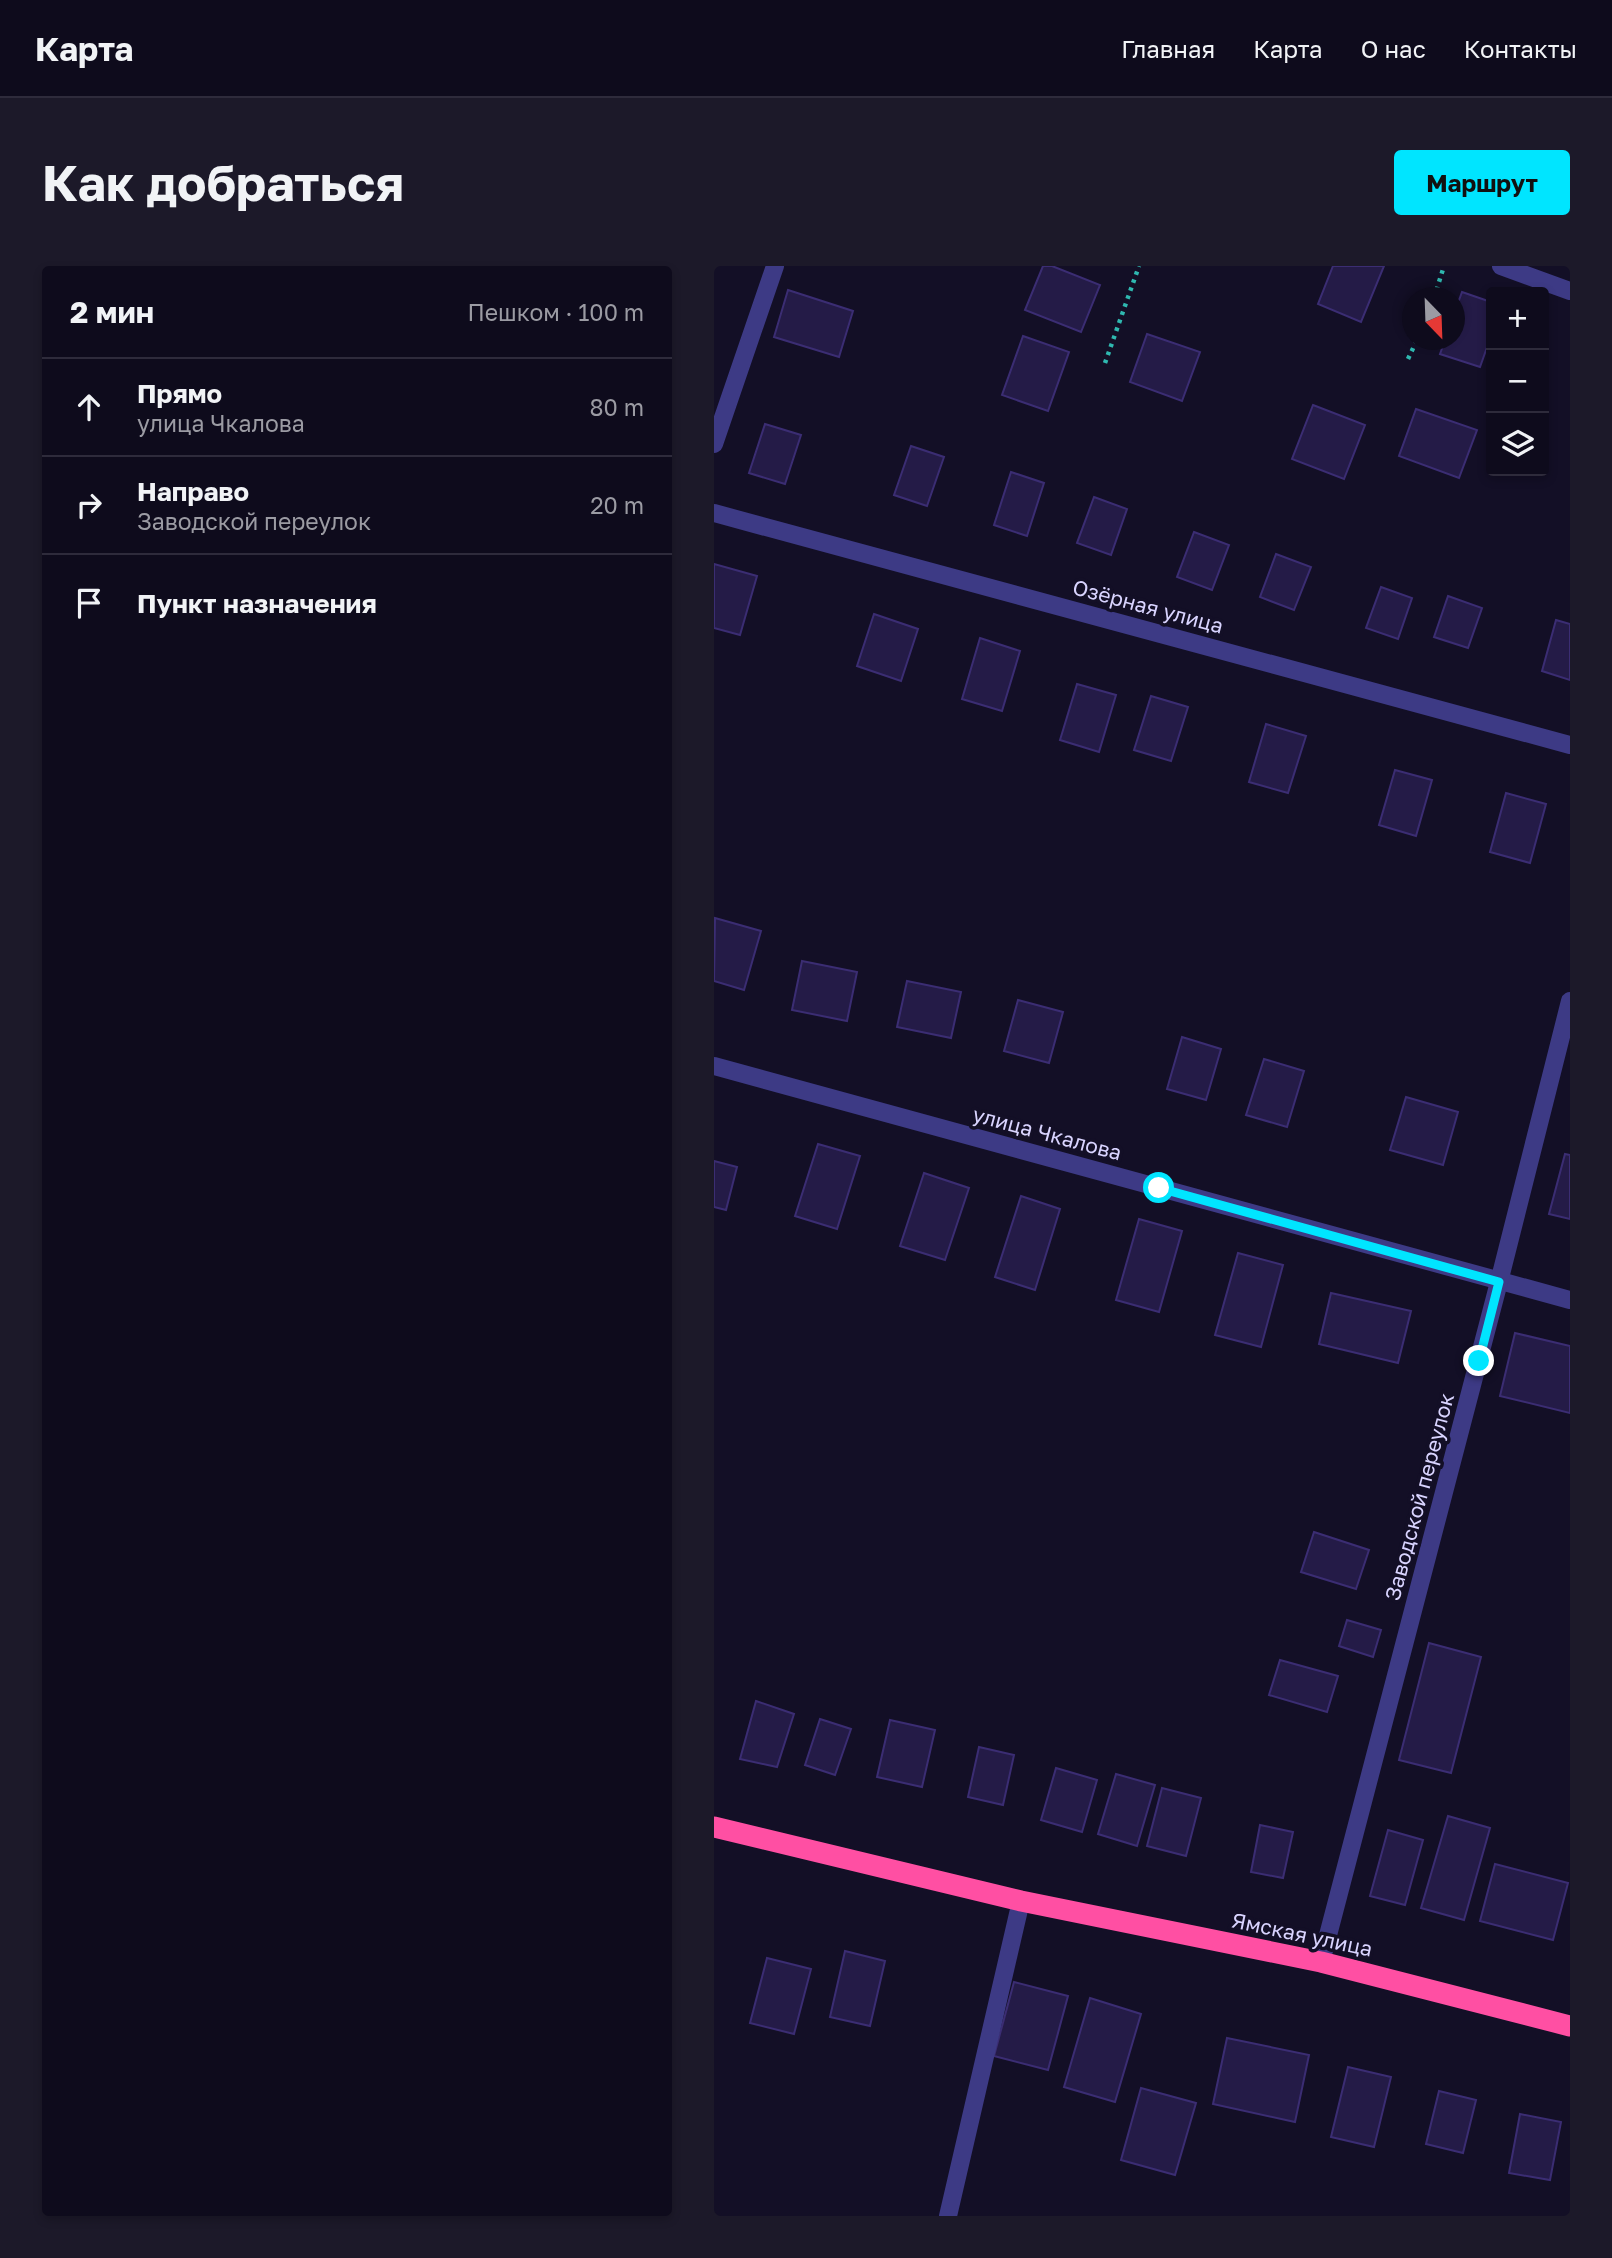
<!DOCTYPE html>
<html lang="ru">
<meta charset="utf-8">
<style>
:root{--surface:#0e0b1c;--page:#1c1929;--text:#f1f3f6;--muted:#9b9ba3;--line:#2e2b3b;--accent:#00e5ff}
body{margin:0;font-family:"Golos Text",sans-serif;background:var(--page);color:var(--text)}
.controls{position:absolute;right:21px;top:21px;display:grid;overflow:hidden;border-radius:7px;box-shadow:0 4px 10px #0003}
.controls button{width:63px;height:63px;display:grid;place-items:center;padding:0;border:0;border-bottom:2px solid var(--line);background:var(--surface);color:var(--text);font:35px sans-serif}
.compass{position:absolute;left:688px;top:21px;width:63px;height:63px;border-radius:50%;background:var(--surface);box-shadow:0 4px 10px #0003;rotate:157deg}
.stop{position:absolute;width:21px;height:21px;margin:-16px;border:5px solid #00e5ff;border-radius:50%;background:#fff}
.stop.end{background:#00e5ff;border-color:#fff;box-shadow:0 2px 7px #0008}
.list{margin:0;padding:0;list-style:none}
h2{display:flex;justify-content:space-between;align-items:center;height:91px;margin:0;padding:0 28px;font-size:30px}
h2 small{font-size:23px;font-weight:400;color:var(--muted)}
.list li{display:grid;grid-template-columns:46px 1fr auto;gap:21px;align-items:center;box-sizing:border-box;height:98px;padding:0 28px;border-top:2px solid var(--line)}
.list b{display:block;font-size:26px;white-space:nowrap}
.list p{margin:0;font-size:23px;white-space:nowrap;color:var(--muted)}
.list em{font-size:23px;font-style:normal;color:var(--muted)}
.icon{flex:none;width:38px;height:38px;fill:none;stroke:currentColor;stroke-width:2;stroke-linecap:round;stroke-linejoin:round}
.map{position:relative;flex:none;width:856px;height:1950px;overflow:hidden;border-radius:7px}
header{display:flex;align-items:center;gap:42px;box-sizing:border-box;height:98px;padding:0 35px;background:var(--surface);border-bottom:2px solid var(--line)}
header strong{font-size:33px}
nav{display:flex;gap:38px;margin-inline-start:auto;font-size:24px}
.intro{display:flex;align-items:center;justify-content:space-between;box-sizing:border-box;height:168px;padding:0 42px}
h1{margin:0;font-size:49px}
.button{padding:18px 32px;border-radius:7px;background:var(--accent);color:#111;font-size:24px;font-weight:700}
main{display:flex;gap:42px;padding:0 42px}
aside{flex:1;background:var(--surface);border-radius:7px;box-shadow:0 4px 10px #0003}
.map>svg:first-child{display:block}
</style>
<header>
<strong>Карта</strong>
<nav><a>Главная</a><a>Карта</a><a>О нас</a><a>Контакты</a></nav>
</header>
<div class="intro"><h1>Как добраться</h1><a class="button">Маршрут</a></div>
<main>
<aside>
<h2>2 мин<small>Пешком · 100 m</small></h2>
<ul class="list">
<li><svg class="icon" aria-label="ahead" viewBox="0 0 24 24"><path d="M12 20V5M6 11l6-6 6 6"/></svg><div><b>Прямо</b><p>улица Чкалова</p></div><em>80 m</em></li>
<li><svg class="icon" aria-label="right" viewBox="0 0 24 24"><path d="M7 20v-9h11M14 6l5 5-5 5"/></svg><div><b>Направо</b><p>Заводской переулок</p></div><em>20 m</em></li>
<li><svg class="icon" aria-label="arrive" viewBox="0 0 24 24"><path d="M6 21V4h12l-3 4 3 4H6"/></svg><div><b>Пункт назначения</b></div></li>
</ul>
</aside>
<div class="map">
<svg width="856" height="1950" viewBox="0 0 856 1950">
<rect width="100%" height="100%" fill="#130f26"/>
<g fill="#241b47" stroke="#3b2d73" stroke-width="2">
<polygon points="329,0 338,0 386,19 367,66 311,44"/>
<polygon points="619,0 670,0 647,56 604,38"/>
<polygon points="74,24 139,45 125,91 60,71"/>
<polygon points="748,26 777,36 777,70 766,101 726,88 731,74 740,74 740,48"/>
<polygon points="433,68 486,86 468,135 416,116"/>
<polygon points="309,70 355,86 334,145 288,129"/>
<polygon points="599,139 651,159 630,213 578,193"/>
<polygon points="702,143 763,164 745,212 685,190"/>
<polygon points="51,158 87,169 71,218 35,207"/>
<polygon points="197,180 230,191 213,240 180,229"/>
<polygon points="297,206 330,217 313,270 280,259"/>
<polygon points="380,231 413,243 397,289 363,277"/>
<polygon points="480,266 515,279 498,324 463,311"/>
<polygon points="562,288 597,301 580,344 546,331"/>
<polygon points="0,298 43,310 26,369 0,362"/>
<polygon points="667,321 698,332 684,373 652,362"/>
<polygon points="734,330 768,342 754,382 720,371"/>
<polygon points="160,348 204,363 187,415 143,400"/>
<polygon points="842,354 856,358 856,414 828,405"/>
<polygon points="266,372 306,385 288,445 248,433"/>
<polygon points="363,418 402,429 385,486 346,474"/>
<polygon points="437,430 474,441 457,495 420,484"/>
<polygon points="552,458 592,470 574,527 535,516"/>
<polygon points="681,504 718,514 702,570 665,559"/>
<polygon points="792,527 832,538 816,597 776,586"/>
<polygon points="1,652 47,665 30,724 0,715"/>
<polygon points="88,695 143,706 133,755 78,744"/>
<polygon points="193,715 247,726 237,772 183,761"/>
<polygon points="304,734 349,746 335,797 290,785"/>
<polygon points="468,771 507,783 492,834 453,823"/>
<polygon points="550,793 590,805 573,861 532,849"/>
<polygon points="692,831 744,846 729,899 676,884"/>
<polygon points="104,878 146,890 123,963 81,950"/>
<polygon points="851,888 856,889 856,953 835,948"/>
<polygon points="0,895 23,901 12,944 0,941"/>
<polygon points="210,907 255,922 231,994 186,980"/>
<polygon points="307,930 346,943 321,1024 281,1011"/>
<polygon points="425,953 468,965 445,1046 402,1034"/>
<polygon points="524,987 569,999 547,1081 501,1069"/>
<polygon points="617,1027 697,1045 684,1097 605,1078"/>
<polygon points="801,1067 856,1080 856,1147 786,1130"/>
<polygon points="600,1266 655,1284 642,1323 587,1306"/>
<polygon points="633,1354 667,1364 659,1391 625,1380"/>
<polygon points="715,1377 767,1391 737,1507 685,1494"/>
<polygon points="566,1394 624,1410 613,1446 555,1429"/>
<polygon points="42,1435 80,1448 63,1501 26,1493"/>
<polygon points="106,1453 137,1463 121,1509 91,1499"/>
<polygon points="176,1454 221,1464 208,1521 163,1511"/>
<polygon points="265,1481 300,1489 289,1539 254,1531"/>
<polygon points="342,1502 383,1514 368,1566 327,1554"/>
<polygon points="402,1508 441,1519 423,1580 384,1568"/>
<polygon points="448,1522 487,1532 472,1590 433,1580"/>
<polygon points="734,1550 776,1562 750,1654 707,1642"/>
<polygon points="546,1559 579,1566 569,1612 537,1606"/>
<polygon points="674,1564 709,1574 691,1639 656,1630"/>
<polygon points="781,1598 854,1617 839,1674 766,1655"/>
<polygon points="131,1685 171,1695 156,1760 116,1751"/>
<polygon points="53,1692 97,1703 80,1768 36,1757"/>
<polygon points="300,1716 354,1730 334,1804 280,1790"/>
<polygon points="376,1732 427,1748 401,1836 350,1821"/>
<polygon points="513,1772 595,1789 581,1856 499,1838"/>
<polygon points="634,1801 677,1811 660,1881 617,1871"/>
<polygon points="427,1822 482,1837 461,1909 407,1894"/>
<polygon points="725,1825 762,1834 749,1887 712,1878"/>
<polygon points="806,1848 847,1856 836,1914 795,1907"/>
</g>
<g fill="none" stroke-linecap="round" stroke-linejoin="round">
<g stroke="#2fb8b0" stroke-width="4.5" stroke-dasharray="3.5 5" stroke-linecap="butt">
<polyline points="720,32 730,0"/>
<polyline points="694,93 703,74"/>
<polyline points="391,97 425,0"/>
</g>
<g stroke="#3d3a85" stroke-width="18">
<polyline points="787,0 856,25"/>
<polyline points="0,178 61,0"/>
<polyline points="0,247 856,479"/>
<polyline points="0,800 856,1034"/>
<polyline points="607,1696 785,1016 856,735"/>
<polyline points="234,1950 307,1635"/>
</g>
<polyline stroke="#ff4fa3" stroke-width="21" points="0,1561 307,1635 607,1696 856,1760"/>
</g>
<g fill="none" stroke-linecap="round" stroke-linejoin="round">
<polyline stroke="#00e5ff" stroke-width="9" points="445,922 785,1016 765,1095"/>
</g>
<g text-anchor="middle" stroke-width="7" stroke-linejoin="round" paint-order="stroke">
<g font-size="21" fill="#d9d4ff" stroke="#130f26">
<text transform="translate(434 341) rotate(15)" y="7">Озёрная улица</text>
<text transform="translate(333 868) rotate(15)" y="7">улица Чкалова</text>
<text transform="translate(706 1231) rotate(-75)" y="7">Заводской переулок</text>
<text transform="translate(588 1669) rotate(12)" y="7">Ямская улица</text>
</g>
</g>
</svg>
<div class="controls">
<button>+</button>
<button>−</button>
<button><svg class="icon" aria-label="layers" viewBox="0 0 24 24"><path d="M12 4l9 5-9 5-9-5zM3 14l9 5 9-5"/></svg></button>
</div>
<svg class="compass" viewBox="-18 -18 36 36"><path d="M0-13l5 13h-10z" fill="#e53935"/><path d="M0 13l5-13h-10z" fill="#9b9ba3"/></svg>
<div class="stop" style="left:445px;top:922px"></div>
<div class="stop end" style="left:765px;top:1095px"></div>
</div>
</main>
